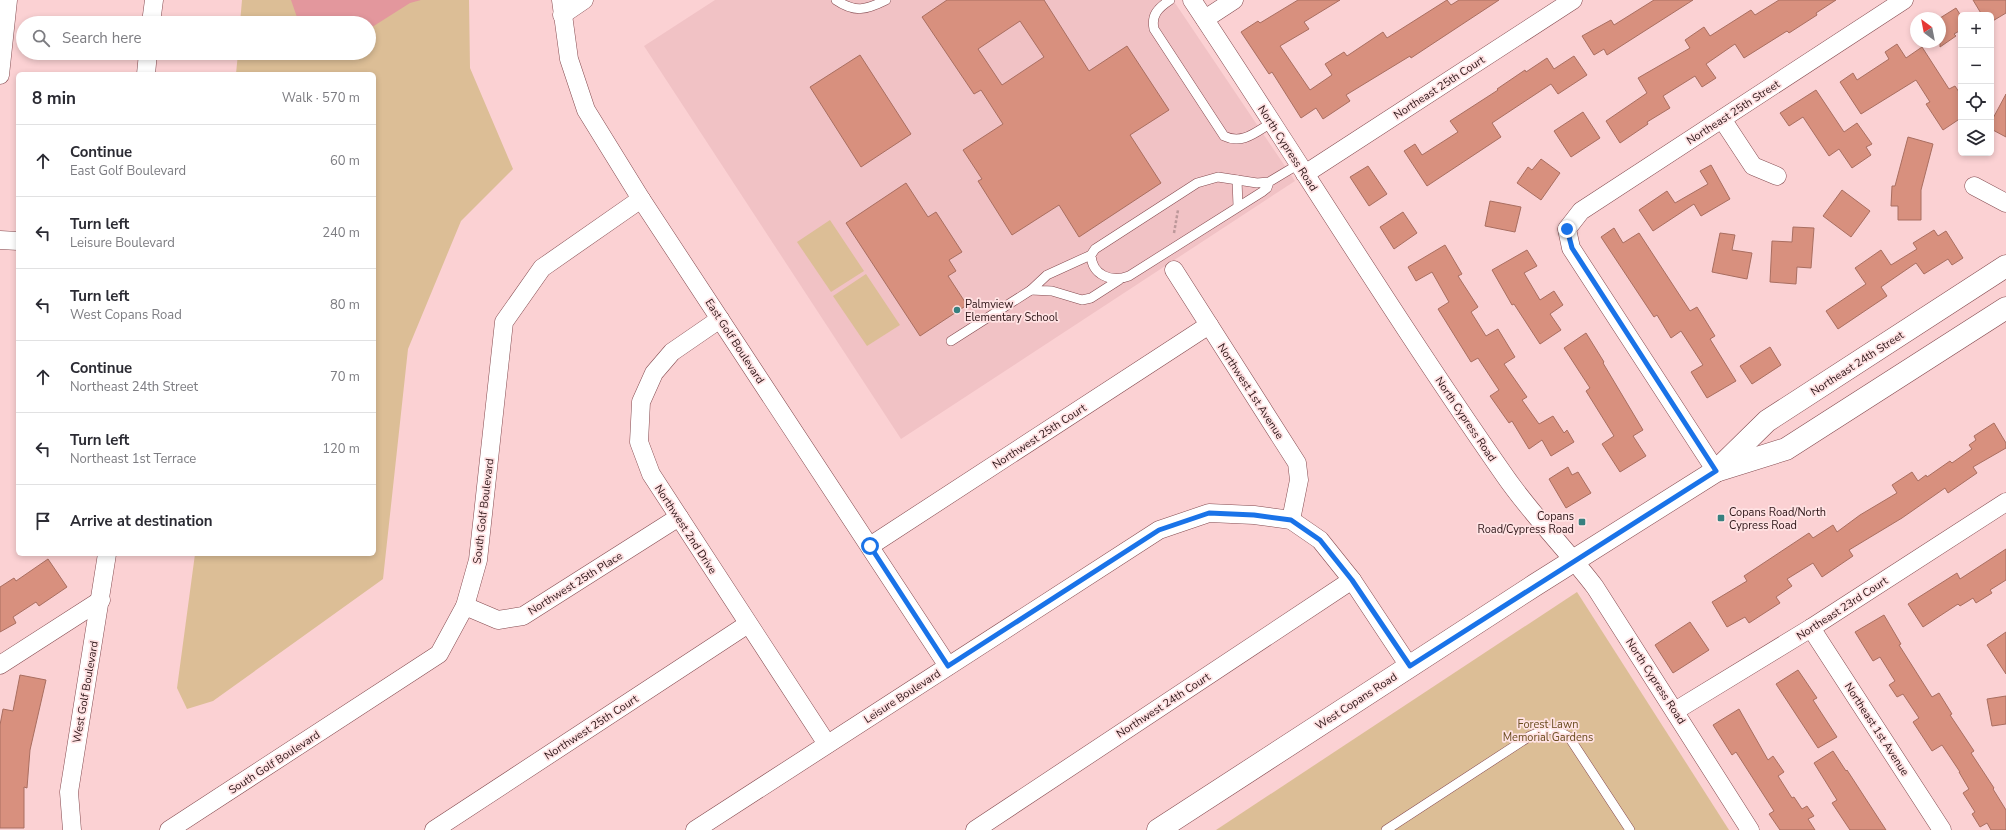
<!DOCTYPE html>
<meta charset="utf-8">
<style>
:root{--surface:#fff;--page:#f2f2f3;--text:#2b2b33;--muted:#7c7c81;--line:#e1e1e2}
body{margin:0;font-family:"Nunito Sans",sans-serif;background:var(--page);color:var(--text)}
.controls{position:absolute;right:12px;top:12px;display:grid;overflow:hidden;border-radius:6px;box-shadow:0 2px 6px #0003}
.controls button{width:36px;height:36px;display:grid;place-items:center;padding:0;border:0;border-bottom:1px solid var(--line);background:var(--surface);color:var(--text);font:20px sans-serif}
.compass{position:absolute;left:1910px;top:12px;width:36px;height:36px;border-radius:50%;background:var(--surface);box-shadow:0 2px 6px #0003;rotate:328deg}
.stop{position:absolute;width:12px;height:12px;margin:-9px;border:3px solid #1a73e8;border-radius:50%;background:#fff}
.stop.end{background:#1a73e8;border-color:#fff;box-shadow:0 1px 4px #0008}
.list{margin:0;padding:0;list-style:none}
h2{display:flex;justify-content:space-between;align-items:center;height:52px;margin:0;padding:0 16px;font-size:17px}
h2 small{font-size:13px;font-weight:400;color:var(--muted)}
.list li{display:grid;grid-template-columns:26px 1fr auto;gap:12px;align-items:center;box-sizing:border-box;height:72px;padding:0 16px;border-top:1px solid var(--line)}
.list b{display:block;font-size:15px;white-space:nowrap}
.list p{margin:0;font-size:13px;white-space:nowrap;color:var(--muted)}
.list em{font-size:13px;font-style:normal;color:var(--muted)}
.icon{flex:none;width:22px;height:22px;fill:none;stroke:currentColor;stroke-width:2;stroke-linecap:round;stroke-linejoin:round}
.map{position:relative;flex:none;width:2006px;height:830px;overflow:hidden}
.search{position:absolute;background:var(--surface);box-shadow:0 2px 6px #0003;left:16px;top:16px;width:360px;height:44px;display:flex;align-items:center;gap:10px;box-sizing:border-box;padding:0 14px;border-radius:22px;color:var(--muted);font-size:15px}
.panel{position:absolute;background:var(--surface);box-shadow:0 2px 6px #0003;left:16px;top:72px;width:360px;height:484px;border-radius:6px}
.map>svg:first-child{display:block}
</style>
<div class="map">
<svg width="2006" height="830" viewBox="0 0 2006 830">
<rect width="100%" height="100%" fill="#fbd1d3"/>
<polygon fill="#f1c2c5" points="715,0 1173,0 1295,181 901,439 644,46"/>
<g fill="#dcbe96">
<polygon points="242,0 469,0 470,68 513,169 461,221 408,349 383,579 213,701 187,709 177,688 195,554 374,554 374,74 236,74 238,53 369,53 369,23 240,23"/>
<polygon points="830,220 864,271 831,292 797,242"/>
<polygon points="866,274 900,325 867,346 833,296"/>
<polygon points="1577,592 1729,830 1216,830"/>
</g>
<polygon fill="#e3979d" points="291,0 421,0 410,3 369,29 369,23 299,23"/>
<g fill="#d8907e" stroke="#a96e60" fill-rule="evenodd">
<path d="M947 0H1044L1089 71 1127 46 1169 110 1130 135 1161 183 1079 237 1059 205 1012 235 978 181 982 179 963 150 1003 124 981 90 974 94 922 17ZM1020 21 1044 57 1002 85 978 49Z"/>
<polygon points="1298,0 1340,0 1304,22 1309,29 1280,46 1310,90 1332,75 1325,64 1344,52 1347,56 1383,32 1387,38 1447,0 1451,5 1459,0 1499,0 1411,58 1410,56 1346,95 1350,101 1323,119 1316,108 1301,118 1272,72 1269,74 1241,32 1258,21 1260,23"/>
<polygon points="1654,0 1693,0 1607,55 1604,49 1594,55 1582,36 1611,20 1614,25"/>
<polygon points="1779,0 1836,0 1816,13 1817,15 1789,33 1787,31 1744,58 1735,44 1706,64 1716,78 1702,87 1695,76 1663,96 1670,108 1647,122 1648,124 1620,143 1606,121 1647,93 1638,78 1690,48 1685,40 1704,27 1710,36 1751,10 1755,15"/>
<polygon points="1973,0 2006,0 2006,13 1991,22 1991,15 1982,15"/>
<polygon points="1956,8 1961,16 1961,30 1954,34 1956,36 1940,47 1940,18"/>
<polygon points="1897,44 1906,58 1922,47 1949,89 1955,86 1961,95 1961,118 1943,130 1926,104 1930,102 1916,80 1861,114 1840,82 1853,73 1857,80 1889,59 1885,52"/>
<polygon points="860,55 911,134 861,167 810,87"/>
<polygon points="1574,56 1587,75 1558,94 1551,84 1492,123 1501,137 1427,186 1404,151 1415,144 1422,155 1458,132 1450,121 1498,90 1497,89 1525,70 1526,72 1547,58 1554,69"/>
<polygon points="1816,90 1844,132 1857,123 1872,144 1866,147 1871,155 1852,168 1839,149 1829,156 1803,117 1789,126 1780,113"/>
<polygon points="2006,94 2006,137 1991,129 1991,122"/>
<polygon points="1583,112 1600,138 1571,157 1554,131"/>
<polygon points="1908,137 1933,144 1921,190 1921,220 1898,220 1898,206 1891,206 1892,186 1895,186"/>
<polygon points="1541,159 1560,173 1541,200 1517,183 1528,167 1532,170"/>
<polygon points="1711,165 1730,199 1701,216 1694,204 1653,231 1639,210 1667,191 1675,203 1708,184 1700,171"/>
<polygon points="1368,166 1387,194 1369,206 1350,177"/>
<polygon points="906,183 928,217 936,212 962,252 949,260 956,271 948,276 967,305 920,336 846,223"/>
<polygon points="1842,190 1870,211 1851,237 1823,216"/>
<polygon points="1490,201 1521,207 1515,232 1485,226"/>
<polygon points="1403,212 1417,233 1394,249 1380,227"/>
<polygon points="1793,227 1814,228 1811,268 1797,267 1796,284 1770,282 1772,241 1792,242"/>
<polygon points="1614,228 1623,243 1639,233 1690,311 1697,307 1715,336 1710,339 1736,381 1707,398 1691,372 1703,365 1681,331 1671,338 1657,315 1654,317 1601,237"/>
<polygon points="1934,230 1938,236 1946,231 1963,258 1952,265 1948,259 1924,274 1916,263 1881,287 1887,296 1838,329 1826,311 1866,284 1855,268 1881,250 1891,265 1917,249 1913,243"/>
<polygon points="1720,233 1735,235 1732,250 1752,253 1747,279 1712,272"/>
<polygon points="1445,245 1462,274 1458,276 1478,307 1471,312 1486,336 1498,329 1515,357 1504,364 1527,397 1522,400 1539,424 1553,416 1564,433 1567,430 1574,442 1551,456 1542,440 1529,449 1512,421 1509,423 1490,396 1499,390 1478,358 1471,362 1438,309 1449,302 1432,272 1416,281 1408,267"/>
<polygon points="1527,250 1537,266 1524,273 1540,300 1554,291 1563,305 1550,314 1561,330 1540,344 1514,304 1512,305 1492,270"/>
<polygon points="1586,333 1604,362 1603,363 1643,430 1633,436 1646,456 1620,472 1602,444 1614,436 1586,391 1590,388 1564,348"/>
<polygon points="1770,347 1781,365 1752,384 1740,366"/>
<polygon points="1994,423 2006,443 2006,448 1973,467 1977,473 1948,493 1945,488 1902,518 1849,550 1853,556 1822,577 1813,563 1787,579 1792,586 1776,597 1780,603 1749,623 1745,617 1727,627 1712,602 1747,581 1744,576 1809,533 1813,538 1833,525 1837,532 1860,515 1897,493 1892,485 1912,472 1918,481 1926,475 1927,477 1950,461 1952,463 1972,449 1969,445 1976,440 1974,436"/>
<polygon points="1568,467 1572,475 1578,472 1591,493 1566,508 1549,479"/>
<polygon points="2006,549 2006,580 1990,590 1992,593 1976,603 1973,598 1960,606 1958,604 1923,627 1908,604 1957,573 1960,579"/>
<polygon points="48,559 67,587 39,606 36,602 13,617 16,623 0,632 0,587 14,578 16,581"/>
<polygon points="1884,615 1901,644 1899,645 1932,697 1939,693 1952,714 1950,715 1974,751 1971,753 1994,788 1993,789 2006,810 2006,830 1991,830 1987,823 1980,827 1972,814 1975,812 1963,793 1969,789 1959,772 1960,772 1942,745 1932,751 1913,722 1919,718 1903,694 1897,697 1889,685 1895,681 1880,657 1873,661 1855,632"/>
<polygon points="1690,622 1709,650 1673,673 1655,645"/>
<polygon points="2006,632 2006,674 1987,645"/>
<polygon points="1798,670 1817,698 1813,700 1837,737 1818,748 1776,684"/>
<polygon points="20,675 46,680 30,750 27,788 24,787 24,828 0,828 0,725 3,709 13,711"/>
<polygon points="2006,696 2006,724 1992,726 1987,699"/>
<polygon points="1739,709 1768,760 1773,756 1784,772 1778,776 1792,798 1794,797 1802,809 1807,806 1814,816 1808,819 1815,830 1780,830 1769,814 1774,811 1736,752 1732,755 1713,725"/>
<polygon points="1833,751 1846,771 1847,770 1886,830 1850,830 1832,803 1837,800 1814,763"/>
</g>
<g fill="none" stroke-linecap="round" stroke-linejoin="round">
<defs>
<g id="service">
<path d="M836 0C855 13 866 10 886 0"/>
<path d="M1170 0C1158 8 1151 15 1154 29L1224 136C1242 145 1256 132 1271 123"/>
<polyline points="1237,180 1238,206"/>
<path d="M1269 182 1267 188 1262 192 1129 276C1111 283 1092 275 1091 255L1095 249 1197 183 1218 177 1257 183 1269 182 1299 164"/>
<polyline points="1091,255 1047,275 1031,290 1052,291 1082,300 1091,298 1119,280"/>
<polyline points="951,341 1031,290"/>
<path d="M1386 830 1530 736C1548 728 1552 727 1569 737L1630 830"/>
</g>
<g id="minor">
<polyline points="561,0 569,59 586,110 641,199 948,666"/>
<path d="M1192 0C1297 158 1396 320 1505 476 1532 515 1566 549 1595 587L1750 830"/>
<polyline points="562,15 584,0"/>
<polyline points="1205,19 1234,0"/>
<polyline points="151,23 154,0"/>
<polyline points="146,74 148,53"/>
<polyline points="0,75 8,0"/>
<polyline points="1722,119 1753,166 1777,176"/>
<polyline points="1305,174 1573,0"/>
<polyline points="1974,186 2006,203"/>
<polyline points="0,240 18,241"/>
<polyline points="1174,270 1297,463 1299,480 1291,520"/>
<polyline points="720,319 672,352 654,373 641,402 639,442 651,474 827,744"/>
<polyline points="1716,471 1571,248 1567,229 1581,211 1904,0"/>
<polyline points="870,546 1209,325"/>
<polyline points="465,606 498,620 523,616 679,517"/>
<polyline points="1811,628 1942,830"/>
<polyline points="0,665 101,600"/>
<polyline points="1675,711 1811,628 2006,502"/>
<polyline points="72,830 69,792 107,554"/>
<polyline points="169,830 439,654 465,606 478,560 504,322 542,268 641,199"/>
<polyline points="434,830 748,624"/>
<polyline points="695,830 1159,530 1209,513 1254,515 1291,520 1320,540 1352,580 1409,666"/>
<polyline points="975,830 1352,580"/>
</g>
<g id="secondary">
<polyline points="1719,470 1786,449 2006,308"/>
<polyline points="1158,830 1535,585 1716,471 1767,421 2006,266"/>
</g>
</defs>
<use href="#service" stroke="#844a4f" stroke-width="10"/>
<use href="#minor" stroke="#844a4f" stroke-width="19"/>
<use href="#secondary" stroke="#844a4f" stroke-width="23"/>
<polyline stroke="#bd989a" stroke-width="2.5" stroke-dasharray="3 2" stroke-linecap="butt" points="1174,233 1178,210"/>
<use href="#service" stroke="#fff" stroke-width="9"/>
<use href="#minor" stroke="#fff" stroke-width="18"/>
<use href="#secondary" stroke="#fff" stroke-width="22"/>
</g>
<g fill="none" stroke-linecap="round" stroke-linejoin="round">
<polyline stroke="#1a73e8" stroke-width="5" points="870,546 948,666 1159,530 1209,513 1254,515 1291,520 1320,540 1352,580 1410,666 1716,471 1572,248 1567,229"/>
</g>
<g fill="#37807f" stroke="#ffe2e3" stroke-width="1.5">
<circle cx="957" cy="310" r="4"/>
<rect x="1717" y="514" width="8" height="8" rx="2"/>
<rect x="1578" y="518" width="8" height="8" rx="2"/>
</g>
<g text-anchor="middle" stroke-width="3.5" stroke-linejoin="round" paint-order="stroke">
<g font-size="11" fill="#2c1416" stroke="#ffe2e3">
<text transform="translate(1439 87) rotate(-33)" y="4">Northeast 25th Court</text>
<text transform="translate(1733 112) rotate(-33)" y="4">Northeast 25th Street</text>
<text transform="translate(1288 148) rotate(57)" y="4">North Cypress Road</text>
<text transform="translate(735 341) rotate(57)" y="4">East Golf Boulevard</text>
<text transform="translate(1857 363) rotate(-33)" y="4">Northeast 24th Street</text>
<text transform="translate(1251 391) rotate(57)" y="4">Northwest 1st Avenue</text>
<text transform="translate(1466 419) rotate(56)" y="4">North Cypress Road</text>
<text transform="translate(1039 436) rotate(-33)" y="4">Northwest 25th Court</text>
<text transform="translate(483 511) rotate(-83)" y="4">South Golf Boulevard</text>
<text transform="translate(686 529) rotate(57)" y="4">Northwest 2nd Drive</text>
<text transform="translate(575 583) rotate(-32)" y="4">Northwest 25th Place</text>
<text transform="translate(1842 608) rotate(-33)" y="4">Northeast 23rd Court</text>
<text transform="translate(1656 681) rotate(57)" y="4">North Cypress Road</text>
<text transform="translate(85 692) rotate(-80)" y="4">West Golf Boulevard</text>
<text transform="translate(902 696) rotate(-33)" y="4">Leisure Boulevard</text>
<text transform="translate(1356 701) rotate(-33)" y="4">West Copans Road</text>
<text transform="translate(1163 705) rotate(-33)" y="4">Northwest 24th Court</text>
<text transform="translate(591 727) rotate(-33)" y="4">Northwest 25th Court</text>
<text transform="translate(1877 729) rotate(57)" y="4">Northeast 1st Avenue</text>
<text transform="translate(274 762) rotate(-33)" y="4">South Golf Boulevard</text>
</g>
<g font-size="11" fill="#2c1416" stroke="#ffe2e3" text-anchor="start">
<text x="965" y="308">Palmview<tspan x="965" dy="13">Elementary School</tspan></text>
<text x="1729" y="516">Copans Road/North<tspan x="1729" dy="13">Cypress Road</tspan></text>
<text x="1574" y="520" text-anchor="end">Copans<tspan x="1574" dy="13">Road/Cypress Road</tspan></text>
</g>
<g font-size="11" fill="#6a4c1f" stroke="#ffe2e3">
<text x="1548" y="728">Forest Lawn<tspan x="1548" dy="13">Memorial Gardens</tspan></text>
</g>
</g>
</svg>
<div class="controls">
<button>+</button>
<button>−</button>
<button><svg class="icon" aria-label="locate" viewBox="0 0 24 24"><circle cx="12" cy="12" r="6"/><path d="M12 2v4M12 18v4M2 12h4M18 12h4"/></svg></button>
<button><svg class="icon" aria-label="layers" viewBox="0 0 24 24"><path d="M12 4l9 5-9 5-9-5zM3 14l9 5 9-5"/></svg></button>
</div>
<svg class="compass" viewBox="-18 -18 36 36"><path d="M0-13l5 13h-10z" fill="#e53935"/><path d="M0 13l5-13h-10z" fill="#7c7c81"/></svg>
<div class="stop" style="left:870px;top:546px"></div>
<div class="stop end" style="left:1567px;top:229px"></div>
<div class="search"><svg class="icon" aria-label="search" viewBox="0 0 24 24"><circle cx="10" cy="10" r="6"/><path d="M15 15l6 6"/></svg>Search here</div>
<section class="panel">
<h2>8 min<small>Walk · 570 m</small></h2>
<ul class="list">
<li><svg class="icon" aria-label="ahead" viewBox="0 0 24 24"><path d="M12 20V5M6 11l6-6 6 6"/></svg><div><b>Continue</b><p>East Golf Boulevard</p></div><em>60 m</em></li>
<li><svg class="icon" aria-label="left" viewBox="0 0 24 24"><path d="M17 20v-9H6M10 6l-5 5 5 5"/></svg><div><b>Turn left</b><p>Leisure Boulevard</p></div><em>240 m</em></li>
<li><svg class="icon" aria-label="left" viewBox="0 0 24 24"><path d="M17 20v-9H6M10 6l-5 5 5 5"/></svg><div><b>Turn left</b><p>West Copans Road</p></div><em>80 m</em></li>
<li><svg class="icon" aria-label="ahead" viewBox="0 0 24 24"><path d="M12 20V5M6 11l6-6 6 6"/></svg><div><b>Continue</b><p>Northeast 24th Street</p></div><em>70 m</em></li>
<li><svg class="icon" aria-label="left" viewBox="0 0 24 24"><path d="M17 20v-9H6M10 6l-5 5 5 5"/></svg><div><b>Turn left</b><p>Northeast 1st Terrace</p></div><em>120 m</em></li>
<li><svg class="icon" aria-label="arrive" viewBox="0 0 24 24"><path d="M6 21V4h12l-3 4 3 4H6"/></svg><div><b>Arrive at destination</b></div></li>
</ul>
</section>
</div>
